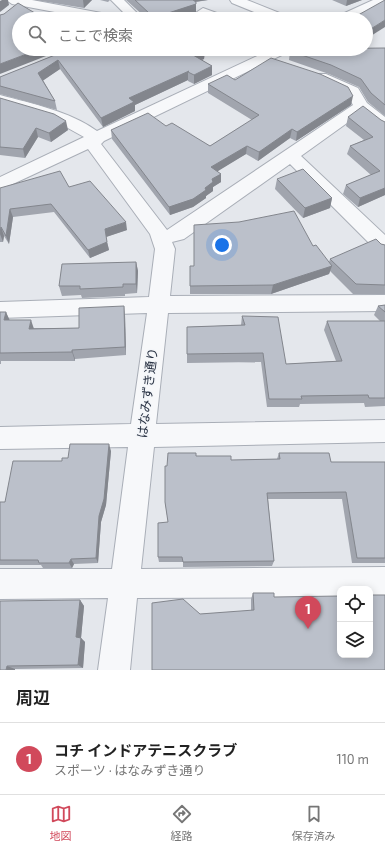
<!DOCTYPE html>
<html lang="ja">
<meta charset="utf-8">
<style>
:root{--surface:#fff;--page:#f2f2f2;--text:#222;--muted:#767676;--line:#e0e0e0;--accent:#d1495b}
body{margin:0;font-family:"Exo 2","Noto Sans JP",sans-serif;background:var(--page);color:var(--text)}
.controls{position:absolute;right:12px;bottom:12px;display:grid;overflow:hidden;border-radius:8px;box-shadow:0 2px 10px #0003}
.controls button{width:36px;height:36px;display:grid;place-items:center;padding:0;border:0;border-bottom:1px solid var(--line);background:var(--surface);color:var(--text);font:20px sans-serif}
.you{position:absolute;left:222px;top:245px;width:14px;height:14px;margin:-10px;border:3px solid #fff;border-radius:50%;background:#1a73e8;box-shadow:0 0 0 6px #1a73e833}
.badge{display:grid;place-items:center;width:26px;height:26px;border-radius:50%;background:var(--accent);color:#fff;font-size:13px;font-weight:700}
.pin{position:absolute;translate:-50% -33px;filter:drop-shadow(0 1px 2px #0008)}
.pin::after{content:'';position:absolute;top:21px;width:14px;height:12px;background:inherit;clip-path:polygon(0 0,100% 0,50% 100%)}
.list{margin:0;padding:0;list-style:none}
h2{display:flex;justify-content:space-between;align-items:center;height:52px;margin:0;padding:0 16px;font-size:17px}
h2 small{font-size:13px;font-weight:400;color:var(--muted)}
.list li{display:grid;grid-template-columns:26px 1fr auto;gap:12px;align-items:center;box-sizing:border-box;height:72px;padding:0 16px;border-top:1px solid var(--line)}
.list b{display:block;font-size:15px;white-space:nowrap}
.list p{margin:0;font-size:13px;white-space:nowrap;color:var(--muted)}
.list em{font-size:13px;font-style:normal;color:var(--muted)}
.icon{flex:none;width:22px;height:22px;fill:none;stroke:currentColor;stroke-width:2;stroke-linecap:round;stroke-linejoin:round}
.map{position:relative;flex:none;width:385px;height:670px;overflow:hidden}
.search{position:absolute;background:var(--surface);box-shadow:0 2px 10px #0003;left:12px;right:12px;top:12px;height:44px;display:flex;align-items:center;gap:10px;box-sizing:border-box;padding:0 14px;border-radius:22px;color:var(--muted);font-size:15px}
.sheet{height:124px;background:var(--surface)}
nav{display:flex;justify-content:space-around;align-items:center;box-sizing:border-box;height:56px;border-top:1px solid var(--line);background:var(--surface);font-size:11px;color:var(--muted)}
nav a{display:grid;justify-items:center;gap:2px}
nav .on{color:var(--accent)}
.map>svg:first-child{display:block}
</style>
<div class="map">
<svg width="385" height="670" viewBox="0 0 385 670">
<rect width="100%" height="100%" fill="#e4e7ec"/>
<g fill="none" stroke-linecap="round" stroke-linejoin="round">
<defs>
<g id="minor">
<polygon points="6,0 32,0 112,15 118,19 92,19 12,4"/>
<polygon points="111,0 124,0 143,19 130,19"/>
<polygon points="230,0 247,0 287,16 288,19 271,19 232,3"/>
<polygon points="373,0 385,0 385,4 353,19 337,19 338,16"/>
<path d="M203 8 225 16 226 19C217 19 203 21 197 12Z"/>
<path d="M272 49H290L288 52 104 141 101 144 167 230 353 105 347 94 316 80 314 77 316 74H326L358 88 367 103 385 117V130L379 128 361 113 301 156 385 235V254L378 252 290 164 184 239 172 242 175 249 170 296 385 295V311L168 313 156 424 385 420V442L154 447 141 569 385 567V597H370V589H340V597L137 598 130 670H98L108 598 0 599V569H112L128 447 0 449V427L131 424 147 313 0 318V302L149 297 155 249 150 234 88 149 0 190V177L84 137 57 122 0 105V95C33 104 69 111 97 131Z"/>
</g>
</defs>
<use href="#minor" stroke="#a9aeb7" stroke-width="2"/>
<use href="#minor" fill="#f7f8fa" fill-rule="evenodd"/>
</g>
<g fill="#a1a5ae">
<polygon points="35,0 92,0 84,8"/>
<polygon points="100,0 110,0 108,2"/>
<polygon points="126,0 208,0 196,2 196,12 145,17"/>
<polygon points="332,0 362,0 346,6"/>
<polygon points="70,49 205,50 204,59 201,60 212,66 212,75 194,84 188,81 188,80 135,105 135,111 103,127 60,69 43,80 55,101 57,110 0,94 0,77"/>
<polygon points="385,49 385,116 368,102 359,87 329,74 289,60 290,51"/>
<polygon points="235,80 351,105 296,141 290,138 258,161 246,154 217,171 221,174 221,182 213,187 213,191 206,196 206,198 193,207 170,215 112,139 111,130 166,126 210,146 252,120 208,93 208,84"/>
<polygon points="0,98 68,130 51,142 38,137 25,158 0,155"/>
<polygon points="348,117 381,120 385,122 385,195 358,207 343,194 346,185 371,175 347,154 350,146 364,140 346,126"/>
<polygon points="277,179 332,198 330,208 303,218 275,189"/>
<polygon points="69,187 127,230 106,237 109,250 90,258 54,212 13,217 9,244 4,236 3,242 0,242 0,188"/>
<polygon points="381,244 385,245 385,294 353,294 330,271 329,274 271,294 190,294 190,266 194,266 313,246 329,262 330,259"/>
<polygon points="136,262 138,271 137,293 125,294 125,296 82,298 81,295 62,296 59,286"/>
<polygon points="385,305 385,406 365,407 364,403 300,404 299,407 267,407 261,362 187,363 187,327 241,325 242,316 286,364 336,361 324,330 327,321 380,321 374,315 378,306"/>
<polygon points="0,312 6,312 9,320 34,328 79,328 125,315 126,355 75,359 75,361 1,361 1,364 0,364"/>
<polygon points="111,451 106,505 101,522 98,563 74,564 72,568 43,568 41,565 0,565 0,502 5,502 68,458"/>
<polygon points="279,453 331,462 385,462 385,563 352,563 342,499 268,499 274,561 272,566 183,567 183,562 159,562 158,557 168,522 165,502 167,466 196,456 231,460 277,459"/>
<polygon points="253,593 274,597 385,670 200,614 251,611 251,599"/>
<polygon points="80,600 84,606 81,638 85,642 83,668 15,669 15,670 0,670"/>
</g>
<g fill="#83868d">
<polygon points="2,0 8,0 9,5 0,12 0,1"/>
<polygon points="83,0 92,0 84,8"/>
<polygon points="186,0 208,0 186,3"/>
<polygon points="347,0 362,0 346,6"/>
<polygon points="196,2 196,12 176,19 156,19 156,17"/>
<polygon points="385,20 385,27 366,39 366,32"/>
<polygon points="40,49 64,49 0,74 0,64"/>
<polygon points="205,50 204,59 193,64 193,55"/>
<polygon points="58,60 60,69 41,82 38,73"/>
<polygon points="212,66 212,75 194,84 194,75"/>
<polygon points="189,71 188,72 188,80 135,105 135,111 103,127 101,118 129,98"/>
<polygon points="353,96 351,105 296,141 297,132"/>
<polygon points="66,121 68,130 51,142 49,133"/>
<polygon points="36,128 38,137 25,158 23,149"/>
<polygon points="292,129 290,138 258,161 259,152"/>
<polygon points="247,146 246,154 210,176 211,167"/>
<polygon points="221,174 221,182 213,187 213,191 206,196 206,198 193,207 170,215 169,207 205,188 212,179"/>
<polygon points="385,188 385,195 358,207 360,198"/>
<polygon points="332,198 330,208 303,218 305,208"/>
<polygon points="10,209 13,217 9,244 6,236"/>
<polygon points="126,222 127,230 106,237 105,229"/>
<polygon points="1,227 4,236 3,242 0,234"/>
<polygon points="107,242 109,250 90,258 88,250"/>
<polygon points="136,262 138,271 137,293 136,284"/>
<polygon points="332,266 329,274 271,294 273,285"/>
<polygon points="124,306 125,315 126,355 125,347"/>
<polygon points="6,312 10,321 4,320"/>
<polygon points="31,320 34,329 29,329"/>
<polygon points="72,350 75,359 75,361 72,352"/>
<polygon points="109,444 111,451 106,505 101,522 98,563 96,558 99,516"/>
<polygon points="71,559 74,564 72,568 69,563"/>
<polygon points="80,600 84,606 81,638 85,642 83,668 78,665 76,637"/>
<polygon points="7,666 15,669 15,670 6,670"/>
</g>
<g fill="#bbc0ca" stroke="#83868d">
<polygon points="135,0 193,0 196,2 196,4 156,17 159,19 142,19 150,14"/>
<polygon points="385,0 385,20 366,32 366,19 351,19"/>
<polygon points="18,3 45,19 19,19 19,49 40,49 0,64 0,15 4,14"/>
<polygon points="385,48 385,105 371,93 361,79 331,65 290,51 292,49"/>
<polygon points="70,49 203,49 205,50 193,55 212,66 194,75 188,72 189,71 129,98 134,102 101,118 58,60 38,73 55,101 0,86 0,77"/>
<polygon points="271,58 320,74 348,87 353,96 297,132 292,129 259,152 247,146 211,167 221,174 212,179 213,182 205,188 206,190 193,199 169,207 111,130 148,113 166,126 172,123 210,146 259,115 208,84 227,75 235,80"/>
<polygon points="0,98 54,114 66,121 49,133 36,128 23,149 0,147"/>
<polygon points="363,106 381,120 385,122 385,188 360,198 346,185 380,171 350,146 373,137 348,117"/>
<polygon points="303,169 332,198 305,208 277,179"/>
<polygon points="60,171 69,187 90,181 126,222 105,229 107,242 88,250 51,204 10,209 6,236 1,227 0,233 0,188"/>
<polygon points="294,211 313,246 316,245 332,266 273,285 190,286 190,266 194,266 194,225 239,222"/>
<polygon points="376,239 381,244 385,245 385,285 356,284 330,259"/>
<polygon points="136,262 136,284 123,284 123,287 80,289 80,286 59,286 62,264"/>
<polygon points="385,305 385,312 378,306"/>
<polygon points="124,306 125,347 72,350 72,352 0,353 0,312 6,312 4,320 31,320 29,329 79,328 79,308"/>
<polygon points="242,316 278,317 286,364 342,361 327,321 385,321 385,398 369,398 368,395 301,396 302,399 269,399 263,353 187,354 187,327 245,325"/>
<polygon points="70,444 109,444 104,499 99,516 96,558 71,559 69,563 39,563 38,560 0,560 0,502 5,502 13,461 62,461 62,458 68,458"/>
<polygon points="168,453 196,453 196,456 231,456 231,460 280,459 279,453 329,453 331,462 385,462 385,558 357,558 346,492 267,493 274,561 183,562 182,557 158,557 158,523 168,522 165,502 165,466 167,466"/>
<polygon points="253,593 274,593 274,597 340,596 340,655 370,655 370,595 385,595 385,670 152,670 152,603 183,599 200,614 254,610"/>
<polygon points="80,600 76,637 81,638 78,665 7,666 6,670 0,670 0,601"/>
</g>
<g text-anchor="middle" stroke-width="3" stroke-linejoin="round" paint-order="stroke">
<g font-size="13" fill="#2b3445" stroke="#f4f6f9">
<text transform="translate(147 393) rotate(-83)" y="5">はなみずき通り</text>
</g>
</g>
</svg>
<div class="controls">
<button><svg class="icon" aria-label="locate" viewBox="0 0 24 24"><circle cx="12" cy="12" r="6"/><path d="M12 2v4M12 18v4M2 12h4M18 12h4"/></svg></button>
<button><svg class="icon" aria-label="layers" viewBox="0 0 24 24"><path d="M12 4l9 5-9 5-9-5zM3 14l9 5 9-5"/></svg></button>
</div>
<div class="you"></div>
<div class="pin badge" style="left:308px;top:629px">1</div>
<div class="search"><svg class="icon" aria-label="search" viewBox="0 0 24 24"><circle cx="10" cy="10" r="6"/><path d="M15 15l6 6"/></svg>ここで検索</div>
</div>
<section class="sheet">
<h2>周辺<small></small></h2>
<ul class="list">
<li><span class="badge">1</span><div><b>コチ インドアテニスクラブ</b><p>スポーツ · はなみずき通り</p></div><em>110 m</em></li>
</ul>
</section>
<nav>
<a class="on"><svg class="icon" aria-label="map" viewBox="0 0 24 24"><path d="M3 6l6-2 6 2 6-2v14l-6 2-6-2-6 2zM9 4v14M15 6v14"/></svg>地図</a>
<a><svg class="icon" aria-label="directions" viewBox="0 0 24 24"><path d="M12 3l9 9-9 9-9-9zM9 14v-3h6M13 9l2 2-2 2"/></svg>経路</a>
<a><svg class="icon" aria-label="saved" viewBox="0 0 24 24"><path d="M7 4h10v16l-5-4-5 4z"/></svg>保存済み</a>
</nav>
